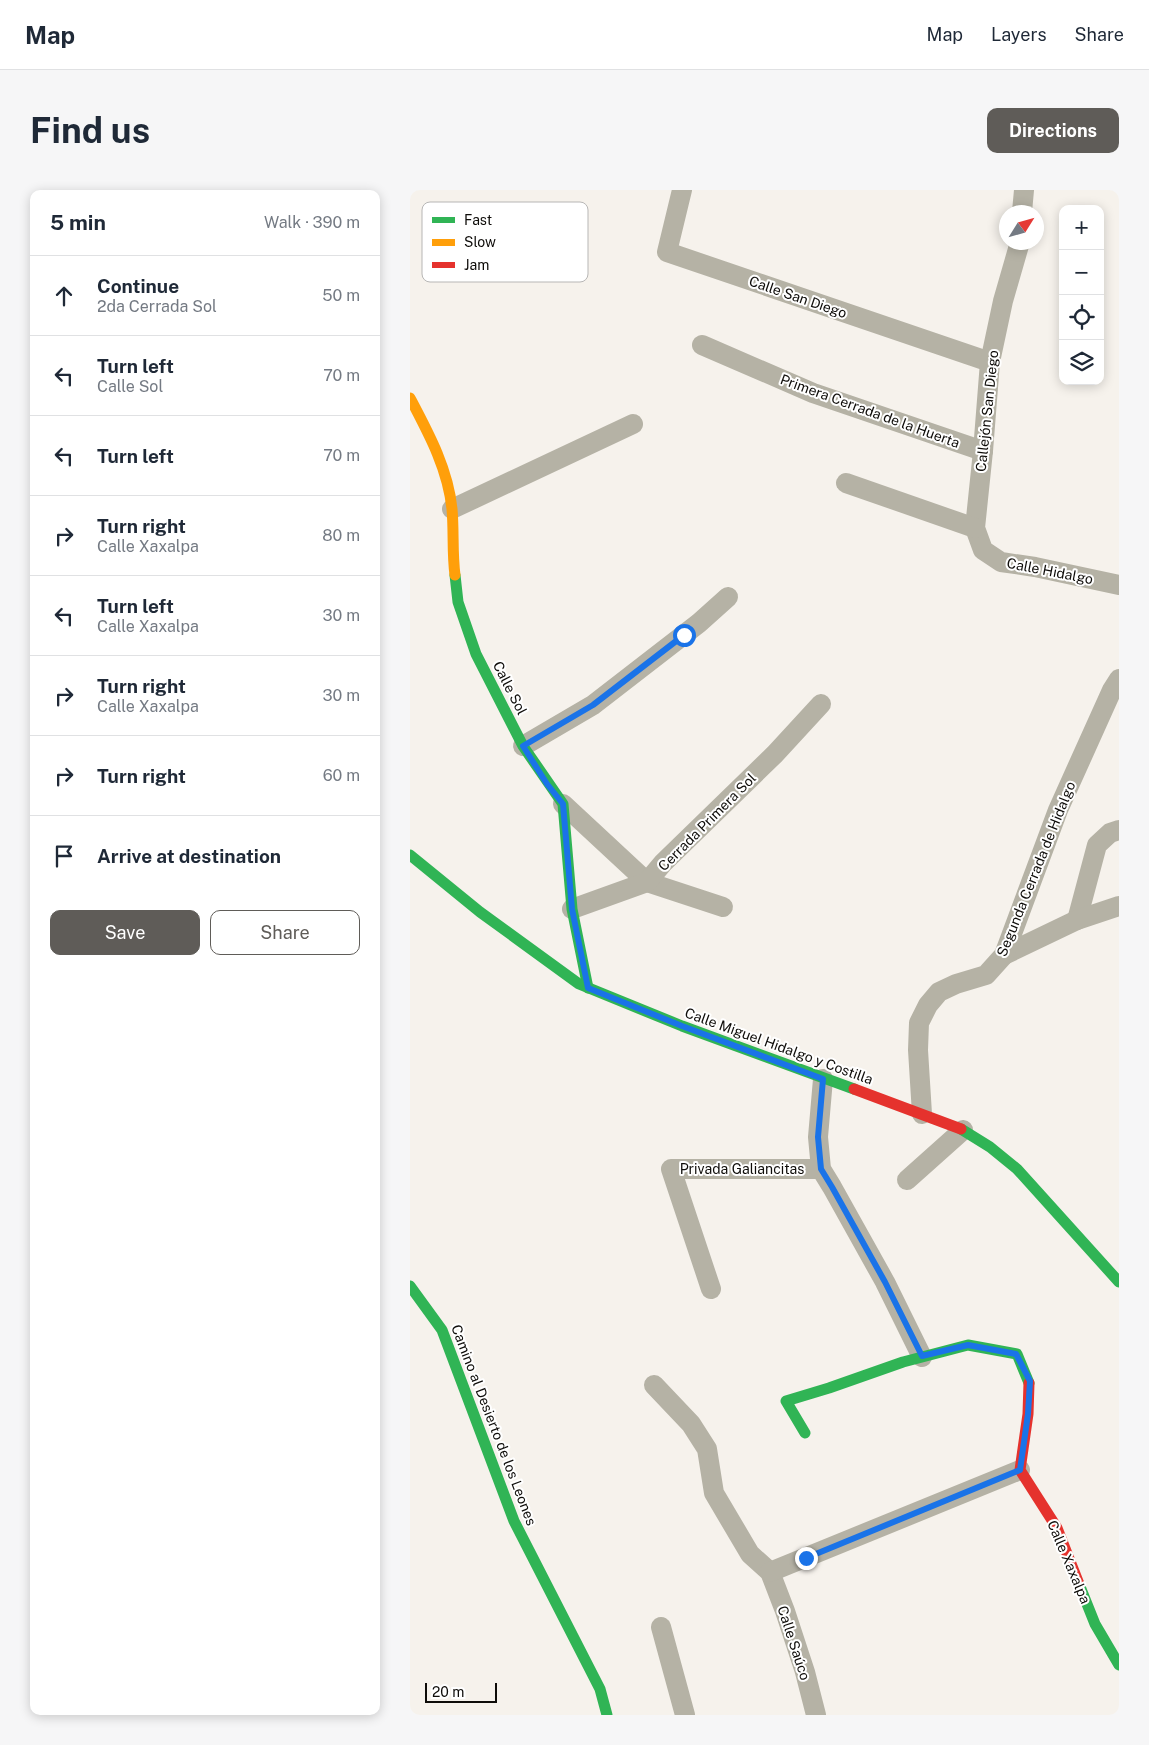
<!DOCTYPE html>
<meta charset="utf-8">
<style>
:root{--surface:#fff;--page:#f6f6f7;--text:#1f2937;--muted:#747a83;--line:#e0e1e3;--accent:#5f5c58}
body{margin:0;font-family:"Public Sans",sans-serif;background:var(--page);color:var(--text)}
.controls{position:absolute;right:15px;top:15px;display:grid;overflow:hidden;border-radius:10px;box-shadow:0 2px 12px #0003}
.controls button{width:45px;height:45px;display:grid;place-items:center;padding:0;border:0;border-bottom:1px solid var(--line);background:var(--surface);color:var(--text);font:25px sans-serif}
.compass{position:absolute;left:589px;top:15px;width:45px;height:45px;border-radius:50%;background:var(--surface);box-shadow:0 2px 12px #0003;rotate:53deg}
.scale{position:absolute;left:15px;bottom:12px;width:72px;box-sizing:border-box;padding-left:5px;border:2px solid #0e0c09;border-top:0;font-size:14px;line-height:18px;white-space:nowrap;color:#0e0c09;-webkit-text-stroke:4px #fff;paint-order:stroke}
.stop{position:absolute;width:15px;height:15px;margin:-11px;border:4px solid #1a73e8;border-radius:50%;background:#fff}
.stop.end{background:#1a73e8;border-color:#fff;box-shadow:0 1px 5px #0008}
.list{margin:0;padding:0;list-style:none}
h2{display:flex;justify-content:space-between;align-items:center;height:65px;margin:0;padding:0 20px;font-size:21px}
h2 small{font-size:16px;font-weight:400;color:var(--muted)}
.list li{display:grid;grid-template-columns:32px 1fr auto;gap:15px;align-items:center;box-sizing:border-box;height:80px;padding:0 20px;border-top:1px solid var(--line)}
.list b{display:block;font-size:19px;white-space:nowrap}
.list p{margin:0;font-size:16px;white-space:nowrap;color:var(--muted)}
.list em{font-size:16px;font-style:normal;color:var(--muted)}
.actions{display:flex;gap:10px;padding:15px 20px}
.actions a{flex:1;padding:11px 0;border:1px solid var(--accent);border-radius:10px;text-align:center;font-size:18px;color:var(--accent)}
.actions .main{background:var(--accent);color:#fff}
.icon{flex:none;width:28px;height:28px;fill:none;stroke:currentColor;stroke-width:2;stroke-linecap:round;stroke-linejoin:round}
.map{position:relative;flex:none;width:709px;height:1525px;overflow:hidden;border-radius:10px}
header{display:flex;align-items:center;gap:30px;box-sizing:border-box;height:70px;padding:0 25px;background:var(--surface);border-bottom:1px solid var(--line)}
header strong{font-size:24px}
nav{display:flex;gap:28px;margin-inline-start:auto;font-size:18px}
.intro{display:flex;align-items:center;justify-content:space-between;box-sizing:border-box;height:120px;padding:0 30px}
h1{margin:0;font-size:35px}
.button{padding:12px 22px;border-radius:10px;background:var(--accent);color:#fff;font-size:18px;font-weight:700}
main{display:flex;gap:30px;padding:0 30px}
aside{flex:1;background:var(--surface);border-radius:10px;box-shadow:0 2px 12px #0003}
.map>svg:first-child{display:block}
</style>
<header>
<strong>Map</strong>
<nav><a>Map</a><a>Layers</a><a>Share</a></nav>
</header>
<div class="intro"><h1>Find us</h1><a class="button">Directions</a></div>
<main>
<aside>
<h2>5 min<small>Walk · 390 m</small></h2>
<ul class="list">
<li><svg class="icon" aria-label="ahead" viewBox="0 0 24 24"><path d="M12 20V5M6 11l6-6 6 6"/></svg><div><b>Continue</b><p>2da Cerrada Sol</p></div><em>50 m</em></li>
<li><svg class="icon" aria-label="left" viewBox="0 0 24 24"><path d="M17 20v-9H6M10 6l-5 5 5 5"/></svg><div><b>Turn left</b><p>Calle Sol</p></div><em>70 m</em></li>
<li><svg class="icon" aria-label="left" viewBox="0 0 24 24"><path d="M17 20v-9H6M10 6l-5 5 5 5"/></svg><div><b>Turn left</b></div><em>70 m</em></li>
<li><svg class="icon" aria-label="right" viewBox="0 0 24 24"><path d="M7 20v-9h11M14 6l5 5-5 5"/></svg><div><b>Turn right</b><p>Calle Xaxalpa</p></div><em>80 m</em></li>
<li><svg class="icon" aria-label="left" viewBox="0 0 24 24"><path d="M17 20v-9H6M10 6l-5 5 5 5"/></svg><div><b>Turn left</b><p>Calle Xaxalpa</p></div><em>30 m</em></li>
<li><svg class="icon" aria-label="right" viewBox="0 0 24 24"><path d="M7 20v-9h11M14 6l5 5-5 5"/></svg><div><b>Turn right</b><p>Calle Xaxalpa</p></div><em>30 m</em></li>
<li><svg class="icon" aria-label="right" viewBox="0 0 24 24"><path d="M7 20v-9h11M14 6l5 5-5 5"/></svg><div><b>Turn right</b></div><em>60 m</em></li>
<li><svg class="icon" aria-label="arrive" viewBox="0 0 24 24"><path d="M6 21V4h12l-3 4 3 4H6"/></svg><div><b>Arrive at destination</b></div></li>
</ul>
<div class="actions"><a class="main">Save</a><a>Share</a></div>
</aside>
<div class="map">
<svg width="709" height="1525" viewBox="0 0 709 1525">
<rect width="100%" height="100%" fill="#f6f2ec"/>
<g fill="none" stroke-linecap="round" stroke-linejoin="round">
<g stroke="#b5b2a5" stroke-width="20">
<polyline points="272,0 257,62 580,172"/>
<polyline points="612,22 614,0"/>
<polyline points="610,52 593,111 580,172 573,261 565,338 573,360 591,372 625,377 709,395"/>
<polyline points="292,155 403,203 573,261"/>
<polyline points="436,293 565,338"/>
<polyline points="42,319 223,234"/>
<polyline points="113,556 183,515 289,433 318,407"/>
<polyline points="153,614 237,692 313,717"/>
<polyline points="162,719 237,692 253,673 365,564 411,514"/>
<polyline points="667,730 687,655 700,643 709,640"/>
<polyline points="594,765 667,730 709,716"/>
<polyline points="413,889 408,947 411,979 422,997 475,1092 512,1167"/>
<polyline points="512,924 508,860 509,833 518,815 529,802 546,794 576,785 594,765 648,620 702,500 709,489"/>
<polyline points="497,990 553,940"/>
<polyline points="301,1099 261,979 411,979"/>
<polyline points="244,1195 281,1234 297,1259 304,1303 340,1364 360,1382 375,1421 395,1482 406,1525"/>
<polyline points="360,1382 610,1280"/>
<polyline points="251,1437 275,1525"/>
</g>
<g stroke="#30b455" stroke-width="11">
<polyline points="45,385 48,412 66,464 113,556 153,614 162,719 178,798"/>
<polyline points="0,665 70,722 169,794 272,836 444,899"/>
<polyline points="551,939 580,957 607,979 709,1092"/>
<polyline points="0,1096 32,1140 104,1331 190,1499 197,1525"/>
<polyline points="395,1243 376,1211 419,1198 493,1172 558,1155 607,1164 619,1193"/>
<polyline points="669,1394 685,1434 709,1475"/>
</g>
<path stroke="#ff9f0a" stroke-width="11" d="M0 208C19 244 38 279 42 319 44 341 42 363 45 385"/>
<g stroke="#e5322d" stroke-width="11">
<polyline points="444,899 551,939"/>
<polyline points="619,1193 618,1224 610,1280 647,1338 669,1394"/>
</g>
</g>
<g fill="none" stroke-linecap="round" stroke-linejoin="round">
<polyline stroke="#1a73e8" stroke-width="6" points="274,445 183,515 113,556 137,594 153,614 162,719 178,798 272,836 413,889 408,947 411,979 422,997 475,1092 512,1166 558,1155 606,1164 620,1191 618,1224 610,1280 396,1368"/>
</g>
<g text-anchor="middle" stroke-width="4" stroke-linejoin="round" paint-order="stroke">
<g font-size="14" fill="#0e0c09" stroke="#fff">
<text transform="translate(388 107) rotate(19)" y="5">Calle San Diego</text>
<text transform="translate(460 221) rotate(20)" y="5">Primera Cerrada de la Huerta</text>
<text transform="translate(577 221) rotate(-84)" y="5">Callejón San Diego</text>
<text transform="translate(640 381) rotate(11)" y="5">Calle Hidalgo</text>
<text transform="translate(100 498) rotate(63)" y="5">Calle Sol</text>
<text transform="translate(297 632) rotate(-45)" y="5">Cerrada Primera Sol</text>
<text transform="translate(626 679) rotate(-68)" y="5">Segunda Cerrada de Hidalgo</text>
<text transform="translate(369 856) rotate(20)" y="5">Calle Miguel Hidalgo y Costilla</text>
<text x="332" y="984">Privada Galiancitas</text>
<text transform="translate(84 1235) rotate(69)" y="5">Camino al Desierto de los Leones</text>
<text transform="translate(659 1372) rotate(67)" y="5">Calle Xaxalpa</text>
<text transform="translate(384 1453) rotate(72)" y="5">Calle Saúco</text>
</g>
</g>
<rect x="12" y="12" width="166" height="80" rx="8" fill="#fff" stroke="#b7b6b5" stroke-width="1"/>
<rect x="22" y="27" width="23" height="6" fill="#30b455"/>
<rect x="22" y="49" width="23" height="7" fill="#ff9f0a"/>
<rect x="22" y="72" width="23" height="6" fill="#e5322d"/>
<g font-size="14" fill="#0e0c09">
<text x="54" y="35">Fast</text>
<text x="54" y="57">Slow</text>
<text x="54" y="80">Jam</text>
</g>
</svg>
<div class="controls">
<button>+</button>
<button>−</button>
<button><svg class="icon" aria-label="locate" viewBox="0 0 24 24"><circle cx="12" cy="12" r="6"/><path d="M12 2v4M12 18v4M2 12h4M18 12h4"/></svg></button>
<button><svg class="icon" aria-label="layers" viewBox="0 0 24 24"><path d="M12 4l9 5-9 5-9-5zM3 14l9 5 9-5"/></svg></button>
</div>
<svg class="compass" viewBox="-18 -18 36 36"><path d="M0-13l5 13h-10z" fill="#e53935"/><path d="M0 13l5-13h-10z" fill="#747a83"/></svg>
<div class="scale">20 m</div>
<div class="stop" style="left:274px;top:445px"></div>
<div class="stop end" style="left:396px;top:1368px"></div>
</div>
</main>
